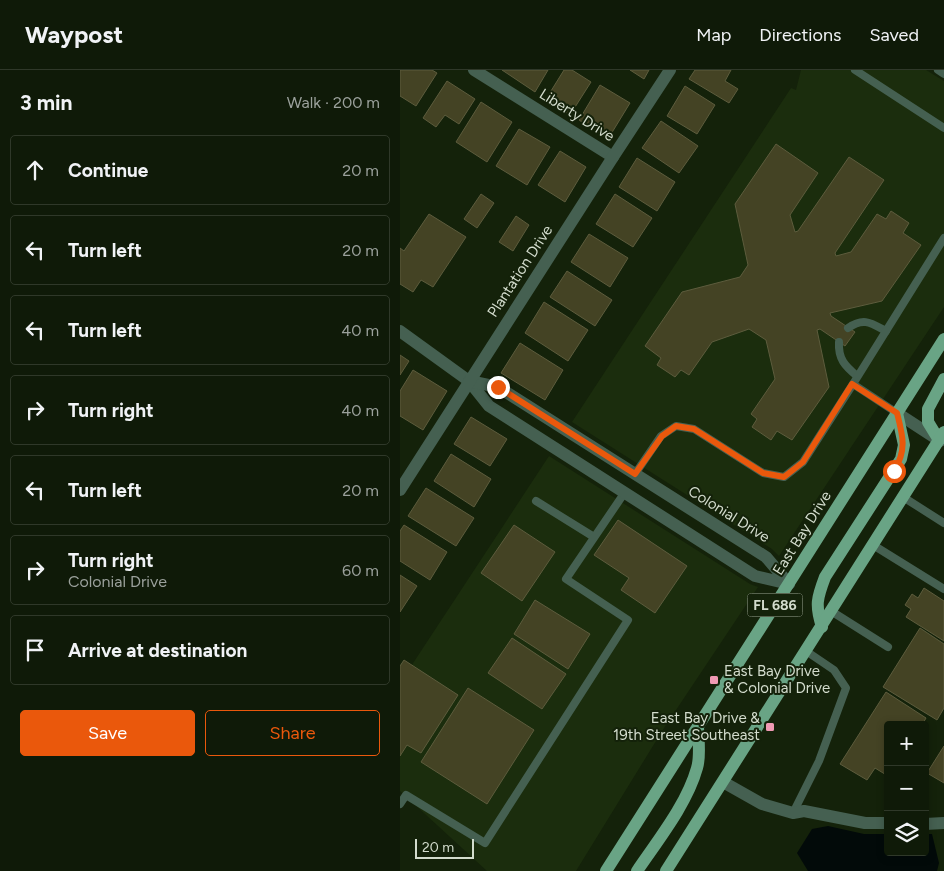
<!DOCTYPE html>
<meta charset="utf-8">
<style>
:root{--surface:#0f1a08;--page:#182312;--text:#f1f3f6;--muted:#9ba19c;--line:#2f3829;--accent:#ea580c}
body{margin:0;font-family:Figtree,sans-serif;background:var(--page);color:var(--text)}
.controls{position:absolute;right:15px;bottom:15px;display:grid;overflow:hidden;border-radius:5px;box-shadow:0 2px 8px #0003}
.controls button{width:45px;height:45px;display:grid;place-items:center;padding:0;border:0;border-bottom:1px solid var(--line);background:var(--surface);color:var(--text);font:25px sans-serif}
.scale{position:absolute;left:15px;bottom:12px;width:59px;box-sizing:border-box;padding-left:5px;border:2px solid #d3dccd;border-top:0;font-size:14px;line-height:18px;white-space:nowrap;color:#d3dccd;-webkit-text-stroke:4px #14220a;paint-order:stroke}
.stop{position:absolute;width:15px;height:15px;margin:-11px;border:4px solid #ea580c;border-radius:50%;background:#fff}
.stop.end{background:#ea580c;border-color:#fff;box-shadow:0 1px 5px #0008}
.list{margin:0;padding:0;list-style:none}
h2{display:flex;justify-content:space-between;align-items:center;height:65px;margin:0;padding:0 20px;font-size:21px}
h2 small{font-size:16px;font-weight:400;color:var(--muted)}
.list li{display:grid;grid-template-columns:32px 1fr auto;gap:15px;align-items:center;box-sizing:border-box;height:70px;margin:0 10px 10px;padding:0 10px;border:1px solid var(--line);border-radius:5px}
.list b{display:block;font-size:19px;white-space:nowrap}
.list p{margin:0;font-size:16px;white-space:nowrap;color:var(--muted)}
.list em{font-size:16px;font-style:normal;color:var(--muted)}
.actions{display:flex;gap:10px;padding:15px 20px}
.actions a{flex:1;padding:11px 0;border:1px solid var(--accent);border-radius:5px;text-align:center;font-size:18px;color:var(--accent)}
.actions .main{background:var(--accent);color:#fff}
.icon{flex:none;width:28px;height:28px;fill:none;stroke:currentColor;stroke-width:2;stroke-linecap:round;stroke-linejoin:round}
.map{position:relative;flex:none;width:544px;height:801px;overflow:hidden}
header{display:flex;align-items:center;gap:30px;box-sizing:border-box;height:70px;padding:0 25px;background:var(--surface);border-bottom:1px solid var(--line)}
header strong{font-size:24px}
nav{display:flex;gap:28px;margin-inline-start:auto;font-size:18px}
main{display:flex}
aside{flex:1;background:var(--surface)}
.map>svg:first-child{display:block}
</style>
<header>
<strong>Waypost</strong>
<nav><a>Map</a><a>Directions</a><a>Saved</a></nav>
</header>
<main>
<aside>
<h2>3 min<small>Walk · 200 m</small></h2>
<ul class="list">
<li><svg class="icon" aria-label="ahead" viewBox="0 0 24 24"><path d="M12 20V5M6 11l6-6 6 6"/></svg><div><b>Continue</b></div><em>20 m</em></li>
<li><svg class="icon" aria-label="left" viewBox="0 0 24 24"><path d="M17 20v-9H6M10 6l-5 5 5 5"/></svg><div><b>Turn left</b></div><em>20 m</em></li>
<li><svg class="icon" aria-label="left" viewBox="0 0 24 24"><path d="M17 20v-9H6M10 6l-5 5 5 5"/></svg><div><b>Turn left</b></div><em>40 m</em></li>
<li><svg class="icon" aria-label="right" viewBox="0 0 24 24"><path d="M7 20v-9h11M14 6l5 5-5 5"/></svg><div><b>Turn right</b></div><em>40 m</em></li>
<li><svg class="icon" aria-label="left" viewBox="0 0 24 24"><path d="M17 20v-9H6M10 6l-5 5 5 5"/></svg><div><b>Turn left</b></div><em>20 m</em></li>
<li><svg class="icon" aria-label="right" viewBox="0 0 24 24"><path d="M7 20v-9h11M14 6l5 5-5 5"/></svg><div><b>Turn right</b><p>Colonial Drive</p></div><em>60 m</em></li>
<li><svg class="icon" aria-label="arrive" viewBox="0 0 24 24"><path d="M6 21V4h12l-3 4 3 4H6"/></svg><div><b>Arrive at destination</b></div></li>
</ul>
<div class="actions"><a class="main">Save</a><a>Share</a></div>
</aside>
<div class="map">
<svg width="544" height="801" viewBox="0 0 544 801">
<rect width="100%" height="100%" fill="#14220a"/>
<g fill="#1b2d0d">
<polygon points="401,0 526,0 544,11 544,237 379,486 372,479 172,352 391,18 396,20"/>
<polygon points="149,386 350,514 358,517 264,658 176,801 87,801 0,721 0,613"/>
</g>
<polygon fill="#020a09" points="428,756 464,764 488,764 488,782 525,782 525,764 532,764 539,793 537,801 408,801 397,783 412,759"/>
<g fill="#444324" stroke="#5d5c3d">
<polygon points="0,0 32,0 37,3 16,36 0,26"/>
<polygon points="102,0 148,0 135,22"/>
<polygon points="164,0 172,0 191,12 170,45 146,29"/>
<polygon points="230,0 249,0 244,9"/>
<polygon points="295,0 331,0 325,11 338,19 329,33 289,9"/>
<polygon points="47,11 75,29 59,54 45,45 36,57 23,48"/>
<polygon points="200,15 230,33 208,69 179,50"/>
<polygon points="285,16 315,35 297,64 267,46"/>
<polygon points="81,32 112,52 87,92 56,72"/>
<polygon points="261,51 298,76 279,103 242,78"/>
<polygon points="119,59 150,77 127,115 96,96"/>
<polygon points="376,74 418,103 390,145 395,162 398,161 449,87 484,110 435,183 436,186 451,182 477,144 486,149 491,141 509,153 503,163 521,175 482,231 430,243 431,246 455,262 445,276 420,259 417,260 429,317 392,370 377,361 371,370 352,357 357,349 351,344 375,309 366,270 349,259 312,272 289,305 281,300 275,307 257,295 261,288 245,276 282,222 340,207 348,195 335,134"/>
<polygon points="160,81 186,97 165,132 138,115"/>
<polygon points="237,88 275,112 257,141 219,117"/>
<polygon points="81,124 94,133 77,158 64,149"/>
<polygon points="215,124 252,148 233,177 196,154"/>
<polygon points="29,144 66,167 33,217 21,210 13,222 0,214 0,178 4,181"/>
<polygon points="116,146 129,155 113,181 99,172"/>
<polygon points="189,164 228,188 210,217 171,192"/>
<polygon points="167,201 212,230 195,256 150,227"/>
<polygon points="144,232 188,260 168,291 125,263"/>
<polygon points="120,273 163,300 145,330 101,303"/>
<polygon points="0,285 9,291 0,305"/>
<polygon points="13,300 47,321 23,360 0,346 0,321"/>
<polygon points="71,347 107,369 90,396 54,374"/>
<polygon points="51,384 91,409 74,437 34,411"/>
<polygon points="26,418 74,448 56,476 8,446"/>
<polygon points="218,450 287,496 255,543 221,520 229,508 194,485"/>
<polygon points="4,455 47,482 30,510 0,491 0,461"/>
<polygon points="114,455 155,482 122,531 81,503"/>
<polygon points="0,505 17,516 0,542"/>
<polygon points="524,518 544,531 544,571 506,547 511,539 505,535 512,524 518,528"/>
<polygon points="135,530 190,564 168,599 114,564"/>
<polygon points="520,558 544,574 544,638 537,650 483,617"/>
<polygon points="112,568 166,604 142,639 88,603"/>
<polygon points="4,590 58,625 21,683 7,675 0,686 0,596"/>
<polygon points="68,618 134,660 87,734 21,692"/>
<polygon points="486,622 526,648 522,655 488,655 488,706 475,698 467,710 440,694"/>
<polygon points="544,676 544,713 527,703"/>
</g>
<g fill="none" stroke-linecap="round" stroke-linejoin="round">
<g stroke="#456051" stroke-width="8">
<polyline points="455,0 544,58"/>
<polyline points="538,0 544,4"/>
<path d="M448 258C464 247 471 253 486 261"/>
<path d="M439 272C438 289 445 296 457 306"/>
<polyline points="497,343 453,314 544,168"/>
<polyline points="235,404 261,366 276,356 294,359 363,403 384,407 403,392 453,314"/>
<polyline points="503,427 544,453"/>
<polyline points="136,431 194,467"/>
<polyline points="473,475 544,519"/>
<polyline points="431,541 488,577"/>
<polyline points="0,734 6,725 85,773 228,550 166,509 225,422"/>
<polyline points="393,743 419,691 446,618 434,600 406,581"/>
</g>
<g stroke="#456051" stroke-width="12">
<polyline points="74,0 213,87"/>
<polyline points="0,261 69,311 89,336 355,506 389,514"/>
<polyline points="69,311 98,317 366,487 389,514"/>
<polyline points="497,343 540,371"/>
<polyline points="0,420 213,87 270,0"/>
<polyline points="323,712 362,734 393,743 404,741 465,753 488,753"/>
<polyline points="525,754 544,753"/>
</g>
<g stroke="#69a485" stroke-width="12">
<polyline points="539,370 528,352 528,339 544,309"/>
<path d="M422 557C415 535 417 528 425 507L501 389 504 375 497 343"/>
<polyline points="206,801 544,269"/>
<path d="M237 801C258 770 287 734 297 698 301 685 298 669 298 656"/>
<polyline points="266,801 544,362"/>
</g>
</g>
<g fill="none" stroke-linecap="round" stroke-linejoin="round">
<path stroke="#ea580c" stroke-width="6" d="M98 317 235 404 262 366 276 356 294 359 363 403 384 407 403 392 452 314 497 343C503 366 507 380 494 401"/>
</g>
<g fill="#f09ab4" stroke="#14220a" stroke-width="2">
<rect x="309" y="605" width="10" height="10" rx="2.5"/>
<rect x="365" y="652" width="10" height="10" rx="2.5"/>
</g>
<g text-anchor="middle" stroke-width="4" stroke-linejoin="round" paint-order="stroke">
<rect fill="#14220a" stroke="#9aa492" stroke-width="1" x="347.5" y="523.5" width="55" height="23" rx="4"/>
<g font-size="14" font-weight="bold" fill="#d3dccd">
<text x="375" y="540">FL 686</text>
</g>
<g font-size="15" fill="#d3dccd" stroke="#14220a">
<text transform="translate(177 45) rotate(32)" y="5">Liberty Drive</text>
<text transform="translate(120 201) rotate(-57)" y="5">Plantation Drive</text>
<text transform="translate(329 444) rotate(32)" y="5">Colonial Drive</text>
<text transform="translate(402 463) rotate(-58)" y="5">East Bay Drive</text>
</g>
<g font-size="15" fill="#d3dccd" stroke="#14220a" text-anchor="start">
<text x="324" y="606">East Bay Drive<tspan x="324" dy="17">&amp; Colonial Drive</tspan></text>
<text x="360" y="653" text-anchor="end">East Bay Drive &amp;<tspan x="360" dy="17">19th Street Southeast</tspan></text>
</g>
</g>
</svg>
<div class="controls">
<button>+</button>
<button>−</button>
<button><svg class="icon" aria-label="layers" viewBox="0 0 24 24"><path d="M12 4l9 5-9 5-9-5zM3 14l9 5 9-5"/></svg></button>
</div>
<div class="scale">20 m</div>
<div class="stop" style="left:494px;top:401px"></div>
<div class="stop end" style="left:98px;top:317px"></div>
</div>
</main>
